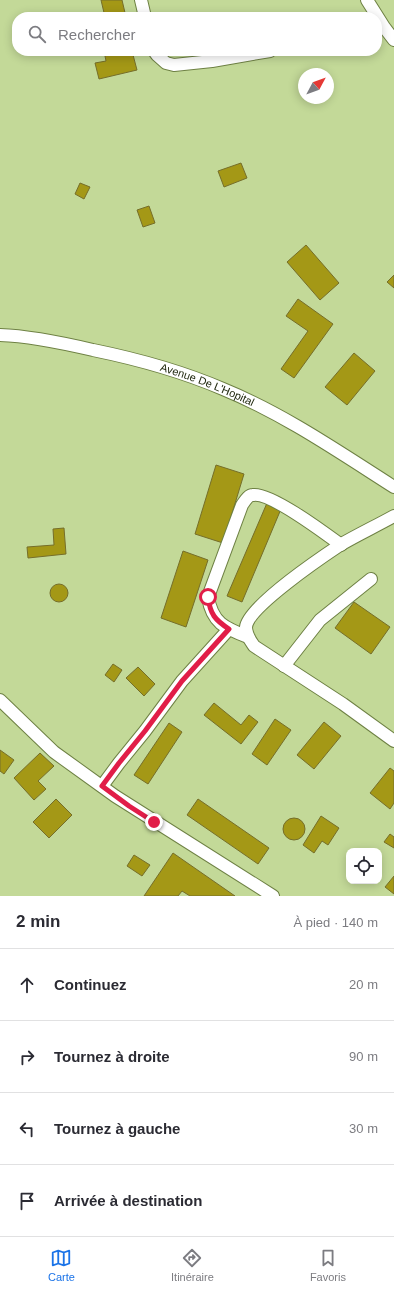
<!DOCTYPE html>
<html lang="fr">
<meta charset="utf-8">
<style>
:root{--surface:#fff;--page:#f2f2f3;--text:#2b2b33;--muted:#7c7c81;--line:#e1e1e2;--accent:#1a73e8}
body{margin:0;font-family:Helvetica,sans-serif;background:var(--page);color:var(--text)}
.controls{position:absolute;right:12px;bottom:12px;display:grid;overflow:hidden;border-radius:8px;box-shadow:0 2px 10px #0003}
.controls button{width:36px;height:36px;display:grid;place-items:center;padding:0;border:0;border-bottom:1px solid var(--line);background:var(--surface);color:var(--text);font:20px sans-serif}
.compass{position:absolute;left:298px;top:68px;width:36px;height:36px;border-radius:50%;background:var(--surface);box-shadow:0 2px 10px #0003;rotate:49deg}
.stop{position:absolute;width:12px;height:12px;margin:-9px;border:3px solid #e11d48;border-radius:50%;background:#fff}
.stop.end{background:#e11d48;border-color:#fff;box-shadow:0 1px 4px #0008}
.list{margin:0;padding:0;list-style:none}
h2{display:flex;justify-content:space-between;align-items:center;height:52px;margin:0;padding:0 16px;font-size:17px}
h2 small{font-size:13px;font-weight:400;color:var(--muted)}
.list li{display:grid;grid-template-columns:26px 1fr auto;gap:12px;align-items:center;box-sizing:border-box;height:72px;padding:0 16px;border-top:1px solid var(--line)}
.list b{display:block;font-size:15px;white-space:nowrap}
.list em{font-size:13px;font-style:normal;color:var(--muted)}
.icon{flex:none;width:22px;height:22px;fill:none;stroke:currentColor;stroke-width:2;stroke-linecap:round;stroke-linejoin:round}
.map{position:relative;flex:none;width:394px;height:896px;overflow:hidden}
.search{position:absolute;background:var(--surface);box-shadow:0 2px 10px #0003;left:12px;right:12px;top:12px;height:44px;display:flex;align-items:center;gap:10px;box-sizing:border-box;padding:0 14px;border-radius:16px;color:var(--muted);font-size:15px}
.sheet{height:340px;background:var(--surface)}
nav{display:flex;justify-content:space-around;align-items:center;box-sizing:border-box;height:56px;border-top:1px solid var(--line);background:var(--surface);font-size:11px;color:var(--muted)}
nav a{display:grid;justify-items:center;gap:2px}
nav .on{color:var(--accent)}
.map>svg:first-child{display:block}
</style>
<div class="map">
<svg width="394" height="896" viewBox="0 0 394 896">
<rect width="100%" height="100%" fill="#c3d998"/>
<g fill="#a49816" stroke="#756e2a">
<polygon points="101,0 122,0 126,17 105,17"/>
<polygon points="104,51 132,51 137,70 99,79 95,63 106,61"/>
<polygon points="241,163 247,178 224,187 218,171"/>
<polygon points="80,183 90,187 84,199 75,194"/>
<polygon points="149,206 155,223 143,227 137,210"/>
<polygon points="306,245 339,283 320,300 287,262"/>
<polygon points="394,275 394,288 387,282"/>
<polygon points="298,299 333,324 294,378 281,369 308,331 286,316"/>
<polygon points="354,353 375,371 347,405 325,387"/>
<polygon points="216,465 244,474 223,543 195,534"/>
<polygon points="267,503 281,509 242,602 227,596"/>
<polygon points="64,528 66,554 28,558 27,547 54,545 53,529"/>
<polygon points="183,551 208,560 186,627 161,618"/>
<circle cx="59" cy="593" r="9"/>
<polygon points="354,602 390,627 371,654 335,628"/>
<polygon points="113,664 122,670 114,682 105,675"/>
<polygon points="138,667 155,684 144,696 126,678"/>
<polygon points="214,703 241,725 249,715 258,722 241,744 204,715"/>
<polygon points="275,719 291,730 267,765 252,754"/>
<polygon points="324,722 341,736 314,769 297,755"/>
<polygon points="169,723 182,732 148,784 134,775"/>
<polygon points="0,750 14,760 4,774 0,771"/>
<polygon points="40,753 54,766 38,781 46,789 34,800 14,778"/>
<polygon points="390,768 394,771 394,803 390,809 370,793"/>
<polygon points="56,799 72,815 49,838 33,822"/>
<polygon points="198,799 269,848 258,864 187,815"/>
<polygon points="321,816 339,828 328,845 322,841 314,853 303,845"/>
<circle cx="294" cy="829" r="11"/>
<polygon points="390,834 394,837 394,848 384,842"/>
<polygon points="173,853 235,896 190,896 182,891 178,896 144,896"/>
<polygon points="134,855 150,865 142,876 127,866"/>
<polygon points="394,876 394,894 385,887"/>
</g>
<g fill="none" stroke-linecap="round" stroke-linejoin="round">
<defs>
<g id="minor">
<polyline points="141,0 145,17"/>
<polyline points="367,0 384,27 394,40"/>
<polyline points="154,51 157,55 166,63 174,65 212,61 270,51"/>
<path id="s1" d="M0 335C31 336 63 343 93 350 137 359 181 371 223 389 284 414 339 452 394 487"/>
<path d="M394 516C376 526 357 535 340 545 322 557 248 607 246 627 246 635 250 640 254 646L343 704 394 741"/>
<path d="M248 637C225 628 212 623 208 597L242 505C245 501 248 495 253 495 270 492 326 534 341 545"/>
<polyline points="284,666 320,620 371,579"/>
<polyline points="0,700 54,752 115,796 273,896"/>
<polyline points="102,786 119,763 145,731 182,681 229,629"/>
</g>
</defs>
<use href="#minor" stroke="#6e8144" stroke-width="14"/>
<use href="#minor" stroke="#fff" stroke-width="12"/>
</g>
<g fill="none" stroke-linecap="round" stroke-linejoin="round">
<path stroke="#e11d48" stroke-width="5" d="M154 822 129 806 102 786 119 763 145 731 182 681 229 629C215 620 210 614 208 597"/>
</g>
<g text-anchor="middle" stroke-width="3.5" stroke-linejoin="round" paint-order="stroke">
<g font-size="11" fill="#1c240a" stroke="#c3d998">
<text dy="4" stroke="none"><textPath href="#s1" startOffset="214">Avenue De L'Hopital</textPath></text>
</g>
</g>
</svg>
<div class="controls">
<button><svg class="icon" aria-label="locate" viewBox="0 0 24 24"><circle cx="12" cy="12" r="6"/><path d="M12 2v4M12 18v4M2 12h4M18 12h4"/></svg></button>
</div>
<svg class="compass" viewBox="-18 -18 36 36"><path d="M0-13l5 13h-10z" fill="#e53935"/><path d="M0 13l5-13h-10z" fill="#7c7c81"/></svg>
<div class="stop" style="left:208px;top:597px"></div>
<div class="stop end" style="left:154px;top:822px"></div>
<div class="search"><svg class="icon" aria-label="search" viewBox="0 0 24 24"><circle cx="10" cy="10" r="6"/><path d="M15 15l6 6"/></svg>Rechercher</div>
</div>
<section class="sheet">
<h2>2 min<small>À pied · 140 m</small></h2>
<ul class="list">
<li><svg class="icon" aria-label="ahead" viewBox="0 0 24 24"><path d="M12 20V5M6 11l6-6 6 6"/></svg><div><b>Continuez</b></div><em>20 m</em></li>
<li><svg class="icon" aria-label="right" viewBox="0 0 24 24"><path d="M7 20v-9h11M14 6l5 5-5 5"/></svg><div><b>Tournez à droite</b></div><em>90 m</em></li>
<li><svg class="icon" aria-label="left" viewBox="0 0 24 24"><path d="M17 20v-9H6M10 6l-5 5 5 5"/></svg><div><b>Tournez à gauche</b></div><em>30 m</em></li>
<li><svg class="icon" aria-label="arrive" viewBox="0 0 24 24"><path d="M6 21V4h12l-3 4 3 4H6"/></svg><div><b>Arrivée à destination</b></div></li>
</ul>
</section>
<nav>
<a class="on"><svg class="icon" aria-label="map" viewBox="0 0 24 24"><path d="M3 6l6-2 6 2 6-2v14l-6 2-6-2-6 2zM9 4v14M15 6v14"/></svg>Carte</a>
<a><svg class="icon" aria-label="directions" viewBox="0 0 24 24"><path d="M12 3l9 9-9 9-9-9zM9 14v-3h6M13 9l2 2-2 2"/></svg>Itinéraire</a>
<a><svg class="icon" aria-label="saved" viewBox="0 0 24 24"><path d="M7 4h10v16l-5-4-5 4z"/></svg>Favoris</a>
</nav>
